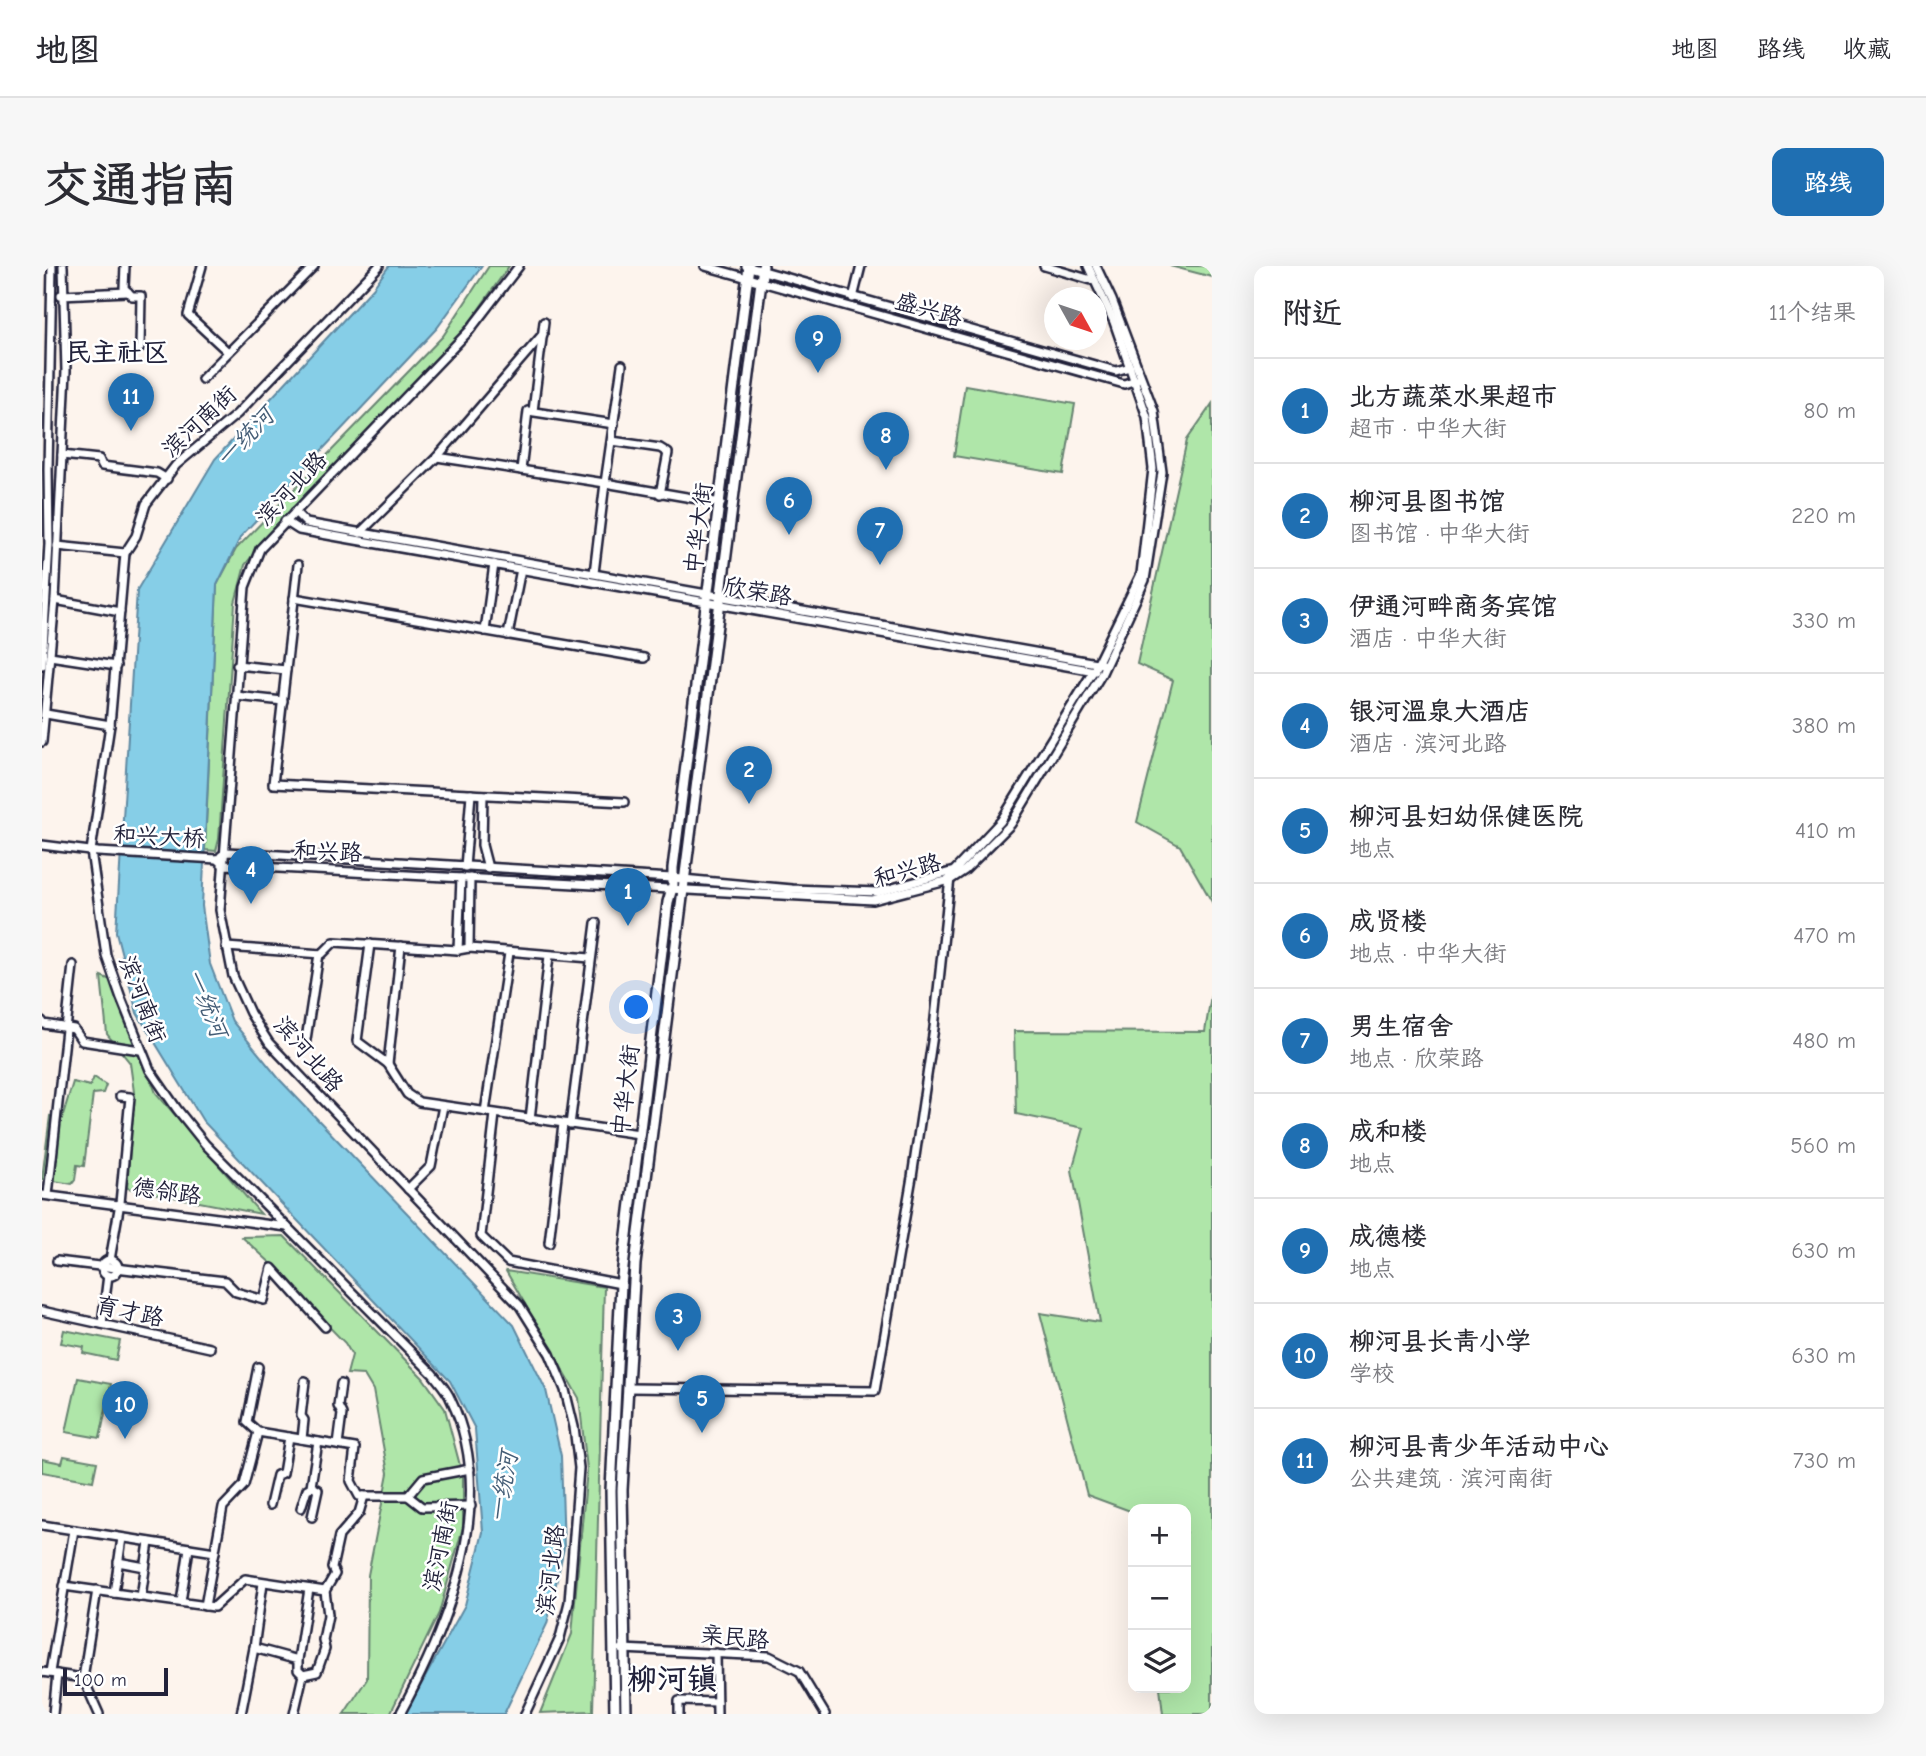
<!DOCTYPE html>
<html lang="zh">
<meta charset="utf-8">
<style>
:root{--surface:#fff;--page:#f7f7f7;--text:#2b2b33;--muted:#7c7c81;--line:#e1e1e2;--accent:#1f6fb2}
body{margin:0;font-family:"Comic Neue","LXGW WenKai TC",sans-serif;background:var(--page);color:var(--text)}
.controls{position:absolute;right:21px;bottom:21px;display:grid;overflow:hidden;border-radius:14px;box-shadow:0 7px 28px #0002}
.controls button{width:63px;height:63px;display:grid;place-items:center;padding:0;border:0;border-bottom:2px solid var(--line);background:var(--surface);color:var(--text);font:35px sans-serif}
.compass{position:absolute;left:1002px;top:21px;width:63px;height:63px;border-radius:50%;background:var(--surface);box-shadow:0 7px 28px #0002;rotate:130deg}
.scale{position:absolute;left:21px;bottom:18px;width:105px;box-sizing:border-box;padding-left:7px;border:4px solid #22223b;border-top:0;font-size:19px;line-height:24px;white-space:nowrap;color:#22223b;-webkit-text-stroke:5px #fff;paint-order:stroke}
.you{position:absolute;left:595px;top:742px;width:24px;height:24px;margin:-18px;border:5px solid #fff;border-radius:50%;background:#1a73e8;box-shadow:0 0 0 10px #1a73e833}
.badge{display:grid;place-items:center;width:46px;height:46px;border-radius:50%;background:var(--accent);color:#fff;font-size:23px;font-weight:700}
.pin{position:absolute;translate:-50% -58px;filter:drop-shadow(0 2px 4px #0008)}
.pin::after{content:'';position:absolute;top:37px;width:24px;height:21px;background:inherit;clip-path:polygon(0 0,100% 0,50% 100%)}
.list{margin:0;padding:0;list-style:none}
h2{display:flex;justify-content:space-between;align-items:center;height:91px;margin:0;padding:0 28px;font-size:30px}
h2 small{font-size:23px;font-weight:400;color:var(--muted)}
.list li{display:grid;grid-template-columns:46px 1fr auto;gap:21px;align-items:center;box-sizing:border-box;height:105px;padding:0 28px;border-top:2px solid var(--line)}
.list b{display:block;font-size:26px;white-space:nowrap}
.list p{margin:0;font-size:23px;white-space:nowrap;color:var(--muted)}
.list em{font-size:23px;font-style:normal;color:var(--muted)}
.icon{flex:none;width:38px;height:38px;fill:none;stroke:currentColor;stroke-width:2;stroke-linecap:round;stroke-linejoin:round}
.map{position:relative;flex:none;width:1170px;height:1448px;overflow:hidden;border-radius:14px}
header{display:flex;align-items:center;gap:42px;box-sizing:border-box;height:98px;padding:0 35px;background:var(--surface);border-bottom:2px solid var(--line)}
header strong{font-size:33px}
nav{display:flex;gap:38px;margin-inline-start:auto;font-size:24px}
.intro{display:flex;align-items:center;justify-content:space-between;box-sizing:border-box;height:168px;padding:0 42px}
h1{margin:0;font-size:49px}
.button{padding:18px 32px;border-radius:14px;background:var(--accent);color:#fff;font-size:24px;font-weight:700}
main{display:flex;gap:42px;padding:0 42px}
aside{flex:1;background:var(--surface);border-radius:14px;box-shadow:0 7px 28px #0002}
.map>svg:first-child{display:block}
</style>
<header>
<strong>地图</strong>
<nav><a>地图</a><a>路线</a><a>收藏</a></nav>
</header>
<div class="intro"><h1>交通指南</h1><a class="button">路线</a></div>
<main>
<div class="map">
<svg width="1170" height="1448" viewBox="0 0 1170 1448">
<rect width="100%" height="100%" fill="#fdf4ed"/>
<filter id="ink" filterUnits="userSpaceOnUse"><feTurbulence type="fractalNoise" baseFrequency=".0143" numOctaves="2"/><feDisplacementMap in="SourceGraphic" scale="14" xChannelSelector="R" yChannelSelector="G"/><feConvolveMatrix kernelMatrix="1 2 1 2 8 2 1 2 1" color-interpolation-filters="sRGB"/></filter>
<g filter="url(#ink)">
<g fill="#afe6a9" stroke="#688472" stroke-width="2">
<polygon points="447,0 467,0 418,70 221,276 203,299 193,337 177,573 174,585 163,584 175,319 194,283 401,70"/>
<polygon points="1128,0 1170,0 1170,11"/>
<polygon points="923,119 1033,138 1021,208 912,190"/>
<polygon points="1170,138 1170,636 1138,580 1095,556 1131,414 1095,398 1145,174"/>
<polygon points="59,710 71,715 114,827 219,948 85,922 92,826 88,797 65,768"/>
<polygon points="1170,723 1170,1448 1121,1448 1118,1422 1144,1422 1144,1243 1091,1243 1091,1246 1045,1229 998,1047 1058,1056 1030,904 1042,862 974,848 972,765 1163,766"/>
<polygon points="52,811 64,819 61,827 51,828 42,900 35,899 33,914 30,918 0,913 8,850 20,852 31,816 48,820"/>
<polygon points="242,970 381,1112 403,1143 421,1211 421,1261 397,1347 348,1448 302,1448 325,1413 326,1309 346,1207 331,1124 322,1109 305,1108 310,1089 303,1077 261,1034 233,1001 200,971"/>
<polygon points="464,1005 562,1021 551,1445 498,1447 530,1368 545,1203 537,1132"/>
<polygon points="22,1064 78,1075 74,1094 41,1087 42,1081 19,1077"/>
<polygon points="36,1112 69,1118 58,1172 24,1166"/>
<polygon points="22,1190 55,1196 51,1215 0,1206 0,1193 20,1197"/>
</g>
<polygon fill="#86cee7" stroke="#5e89a2" stroke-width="2" points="347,0 440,0 395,62 199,270 175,319 160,640 168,698 190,755 238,814 472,1059 504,1124 519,1190 522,1282 505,1358 462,1448 363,1448 423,1339 441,1266 433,1163 408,1115 161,855 95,747 74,666 95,324 173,193 331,22"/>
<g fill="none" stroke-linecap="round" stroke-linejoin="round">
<defs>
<g id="minor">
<polyline points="83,0 82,22 90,30 99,30 98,82"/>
<polyline points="160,0 146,49 186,86"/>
<path d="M337 0 195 148 134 199 104 238 94 270 83 287 68 459 49 585 64 689 79 732 108 804 135 843 163 878 391 1108C397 1116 405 1124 409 1134 457 1233 407 1358 358 1448"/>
<polyline points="477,0 427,65 218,283 203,321 178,644 191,710 208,747 227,777 478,1040 508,1088 523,1124 532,1161 537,1202 527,1336 518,1372 483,1448"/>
<polyline points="663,0 1082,118 1094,114"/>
<polyline points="704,0 1074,105 1088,101"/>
<polyline points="1002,0 1053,15"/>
<polyline points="19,29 86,26"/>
<polyline points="811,32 819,0"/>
<polyline points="580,99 563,217 679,237"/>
<polyline points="160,113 272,0"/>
<polyline points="491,145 502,56"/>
<polyline points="570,175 618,182 626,187 618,228"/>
<polyline points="20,189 57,193 60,200 115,207 125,213"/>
<polyline points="395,191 563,217 552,307"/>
<polyline points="479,204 486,145 572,158"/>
<polyline points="253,246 264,257 1060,398"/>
<polyline points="243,255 257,264 1053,405"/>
<polyline points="318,267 395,191 501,68"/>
<polyline points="15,280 83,287"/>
<polyline points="256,299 231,518 582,536"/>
<polyline points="252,332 602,392"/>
<polyline points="13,334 78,346"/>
<polyline points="443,365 452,298"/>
<polyline points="466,369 479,303"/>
<polyline points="8,390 74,400"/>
<polyline points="0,399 7,278 6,203 10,0"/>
<polyline points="195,399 244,404"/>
<polyline points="194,430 241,435"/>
<polyline points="4,448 68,459"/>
<polyline points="0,476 13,334 24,105 21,0"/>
<polyline points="441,529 440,579 446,602"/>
<polyline points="0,579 56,586 175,593"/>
<polyline points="179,590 185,586 630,612 750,623 836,626 912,605 959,555 1052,404 1099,308 1111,203 1105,151 1072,56 1046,0"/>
<polyline points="175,593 181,599 831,634 908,614 923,604 969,558 1059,409 1103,314 1120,206 1112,145 1070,34 1054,0"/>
<polyline points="423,601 429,528"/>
<polyline points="328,678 315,775 346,798 365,828 377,836 597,868"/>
<polyline points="184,681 280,688 292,676 416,684 427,682 548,692"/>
<polyline points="427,682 428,612"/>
<polyline points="416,684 419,612"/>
<polyline points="0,755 2,758 32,763 40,775 98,784"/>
<polyline points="263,780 277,688"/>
<polyline points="346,798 359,680"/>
<polyline points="443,846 467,687"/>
<polyline points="453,848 439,970 466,996 579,1018"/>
<polyline points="488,853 507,690"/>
<polyline points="528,859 554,657"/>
<polyline points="366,923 389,900 401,840"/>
<polyline points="0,929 245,961"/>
<polyline points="6,929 31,699"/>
<polyline points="507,977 521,858"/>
<polyline points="68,994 78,937 88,831 78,830"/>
<circle cx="68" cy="1002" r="8"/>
<polyline points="15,995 183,1015 194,1026 222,1034 230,1002 283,1061"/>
<polyline points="0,1045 168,1082"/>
<polyline points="60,1058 66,1009"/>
<polyline points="586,1122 833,1125 870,911 892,762 908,612"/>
<polyline points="216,1166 313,1182 309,1215 317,1230 366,1230 380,1241 429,1240"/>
<polyline points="260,1173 262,1154 259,1150 263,1115"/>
<polyline points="296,1179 300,1148 296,1140 299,1118"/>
<polyline points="366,1230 381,1212 428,1203"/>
<polyline points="228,1239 235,1209 241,1207 247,1171"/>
<polyline points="259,1242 265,1223 270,1221"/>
<polyline points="270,1251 276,1224 269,1220 276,1176"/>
<polyline points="0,1259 173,1286"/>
<polyline points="76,1296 103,1301"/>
<polyline points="22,1320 172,1341 203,1313 283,1325"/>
<polyline points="72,1327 80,1272"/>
<polyline points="99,1331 107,1276"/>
<polyline points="139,1336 147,1282"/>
<polyline points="163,1340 181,1241 202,1219 216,1166 205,1156 216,1101"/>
<polyline points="212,1382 256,1394 256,1404 261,1409 275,1406 283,1383 281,1374 286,1349 283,1325 293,1308 290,1302 297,1270 317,1247 322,1230"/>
<polyline points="580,1383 727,1390 757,1405 783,1448"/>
<polyline points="674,1387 675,1448"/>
<polyline points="256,1394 267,1323"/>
<polyline points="0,1406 41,1412 57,1448"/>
<polyline points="8,1406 32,1264"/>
<polyline points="41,1412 55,1324"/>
<polyline points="11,1448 15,1408"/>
<polyline points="199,1448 212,1382 221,1317"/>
<polyline points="252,1448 261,1409"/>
<polyline points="637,1448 637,1435 675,1436"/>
</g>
<g id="major">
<polyline points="573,1448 569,1224 579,1018 626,636 631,619 631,602 707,0"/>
<polyline points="584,1448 580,1224 593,998 721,0"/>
</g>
</defs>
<use href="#minor" stroke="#22223b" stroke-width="12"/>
<use href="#major" stroke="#22223b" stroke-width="14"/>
<use href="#minor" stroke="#fff" stroke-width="7"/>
<use href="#major" stroke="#fff" stroke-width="9"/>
</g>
</g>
<g text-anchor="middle" stroke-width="5" stroke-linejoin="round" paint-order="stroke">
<g font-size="23" fill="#22223b" stroke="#fff">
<text transform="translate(887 43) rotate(16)" y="8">盛兴路</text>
<text transform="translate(157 155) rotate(-43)" y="8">滨河南街</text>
<text transform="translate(249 222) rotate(-47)" y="8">滨河北路</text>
<text transform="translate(656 262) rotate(-83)" y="8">中华大街</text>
<text transform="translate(716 325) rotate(10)" y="8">欣荣路</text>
<text transform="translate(117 570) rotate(3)" y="8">和兴大桥</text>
<text transform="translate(286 585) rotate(3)" y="8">和兴路</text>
<text transform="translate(865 604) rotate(-15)" y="8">和兴路</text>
<text transform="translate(101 733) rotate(69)" y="8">滨河南街</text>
<text transform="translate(267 788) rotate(49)" y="8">滨河北路</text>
<text transform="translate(583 824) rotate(-83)" y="8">中华大街</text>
<text transform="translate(125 925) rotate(8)" y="8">德邻路</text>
<text transform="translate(88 1045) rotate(12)" y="8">育才路</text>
<text transform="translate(398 1280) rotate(-78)" y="8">滨河南街</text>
<text transform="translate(508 1304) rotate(-83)" y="8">滨河北路</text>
<text transform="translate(693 1371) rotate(5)" y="8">亲民路</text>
</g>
<g font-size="24" font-style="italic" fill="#455e77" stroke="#fff">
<text transform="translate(203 171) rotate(-46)" y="8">一统河</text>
<text transform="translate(165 737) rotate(68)" y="8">一统河</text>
<text transform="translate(461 1221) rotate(-80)" y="8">一统河</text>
</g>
<g font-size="26" font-weight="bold" fill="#22223b" stroke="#fff">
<text x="75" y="95">民主社区</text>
</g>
<g font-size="30" font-weight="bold" fill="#22223b" stroke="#fff">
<text x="630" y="1423">柳河镇</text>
</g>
</g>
</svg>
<div class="controls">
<button>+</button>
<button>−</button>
<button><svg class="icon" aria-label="layers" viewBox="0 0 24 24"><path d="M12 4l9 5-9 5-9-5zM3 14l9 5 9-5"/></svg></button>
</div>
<svg class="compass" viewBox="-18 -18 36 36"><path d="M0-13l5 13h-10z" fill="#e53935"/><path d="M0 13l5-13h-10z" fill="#7c7c81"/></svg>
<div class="scale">100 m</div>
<div class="you"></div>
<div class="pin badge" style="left:586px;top:660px">1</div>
<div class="pin badge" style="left:707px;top:538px">2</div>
<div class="pin badge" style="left:636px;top:1085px">3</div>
<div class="pin badge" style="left:209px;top:638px">4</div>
<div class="pin badge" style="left:660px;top:1167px">5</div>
<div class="pin badge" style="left:747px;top:269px">6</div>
<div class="pin badge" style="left:838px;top:299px">7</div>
<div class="pin badge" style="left:844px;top:204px">8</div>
<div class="pin badge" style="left:776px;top:107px">9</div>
<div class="pin badge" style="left:83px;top:1173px">10</div>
<div class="pin badge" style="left:89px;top:165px">11</div>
</div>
<aside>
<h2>附近<small>11个结果</small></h2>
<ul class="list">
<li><span class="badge">1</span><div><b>北方蔬菜水果超市</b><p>超市 · 中华大街</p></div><em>80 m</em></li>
<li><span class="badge">2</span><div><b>柳河县图书馆</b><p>图书馆 · 中华大街</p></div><em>220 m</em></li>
<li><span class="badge">3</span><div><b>伊通河畔商务宾馆</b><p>酒店 · 中华大街</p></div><em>330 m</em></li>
<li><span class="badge">4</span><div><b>银河温泉大酒店</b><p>酒店 · 滨河北路</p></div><em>380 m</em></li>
<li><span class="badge">5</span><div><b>柳河县妇幼保健医院</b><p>地点</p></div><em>410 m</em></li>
<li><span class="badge">6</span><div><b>成贤楼</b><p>地点 · 中华大街</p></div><em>470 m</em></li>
<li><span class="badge">7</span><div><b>男生宿舍</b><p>地点 · 欣荣路</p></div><em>480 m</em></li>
<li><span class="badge">8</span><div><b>成和楼</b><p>地点</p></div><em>560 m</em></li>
<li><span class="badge">9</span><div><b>成德楼</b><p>地点</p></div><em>630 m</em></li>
<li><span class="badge">10</span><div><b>柳河县长青小学</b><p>学校</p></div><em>630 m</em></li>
<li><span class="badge">11</span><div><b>柳河县青少年活动中心</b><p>公共建筑 · 滨河南街</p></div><em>730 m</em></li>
</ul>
</aside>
</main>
